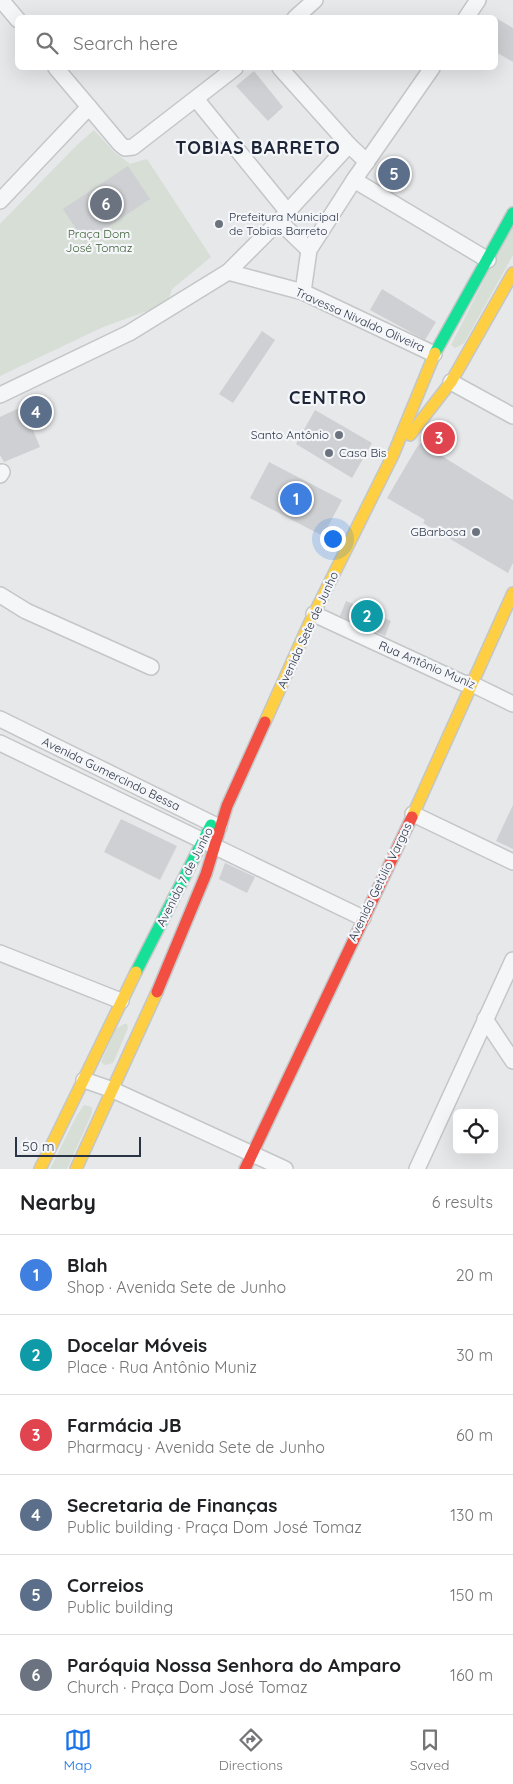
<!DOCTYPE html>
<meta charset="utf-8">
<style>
:root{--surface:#fff;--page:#f6f6f6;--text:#202124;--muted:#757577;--line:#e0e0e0;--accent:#1a73e8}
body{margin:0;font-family:Quicksand,sans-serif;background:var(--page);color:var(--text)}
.controls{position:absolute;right:15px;bottom:15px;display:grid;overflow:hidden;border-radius:8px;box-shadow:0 5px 20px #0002}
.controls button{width:45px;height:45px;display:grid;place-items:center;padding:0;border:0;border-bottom:1px solid var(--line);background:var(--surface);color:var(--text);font:25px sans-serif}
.scale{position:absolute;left:15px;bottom:12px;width:126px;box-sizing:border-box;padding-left:5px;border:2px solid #2b3445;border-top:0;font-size:14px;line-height:18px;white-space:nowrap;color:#2b3445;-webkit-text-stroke:4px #f4f6f9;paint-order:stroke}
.you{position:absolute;left:332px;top:538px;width:18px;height:18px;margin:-12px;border:4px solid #fff;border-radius:50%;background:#1a73e8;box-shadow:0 0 0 8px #1a73e833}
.badge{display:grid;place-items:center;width:32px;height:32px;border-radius:50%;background:var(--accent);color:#fff;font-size:16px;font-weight:700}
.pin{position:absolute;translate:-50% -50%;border:2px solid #fff;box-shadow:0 1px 5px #0006}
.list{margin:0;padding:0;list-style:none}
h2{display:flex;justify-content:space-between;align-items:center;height:65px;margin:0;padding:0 20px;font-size:21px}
h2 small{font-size:16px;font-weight:400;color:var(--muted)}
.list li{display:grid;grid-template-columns:32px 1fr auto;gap:15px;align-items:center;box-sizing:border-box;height:80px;padding:0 20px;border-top:1px solid var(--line)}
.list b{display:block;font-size:19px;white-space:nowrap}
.list p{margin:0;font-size:16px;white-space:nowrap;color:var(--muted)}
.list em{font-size:16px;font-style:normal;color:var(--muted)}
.icon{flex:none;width:28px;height:28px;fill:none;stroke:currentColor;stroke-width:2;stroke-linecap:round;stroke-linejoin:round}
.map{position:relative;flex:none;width:513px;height:1169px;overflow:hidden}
.search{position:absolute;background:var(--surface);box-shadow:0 5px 20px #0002;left:15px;right:15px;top:15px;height:55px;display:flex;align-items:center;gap:12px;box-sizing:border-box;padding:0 18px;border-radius:8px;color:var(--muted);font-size:19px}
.sheet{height:545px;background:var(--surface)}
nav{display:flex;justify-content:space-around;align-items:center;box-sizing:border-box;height:70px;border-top:1px solid var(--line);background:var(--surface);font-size:14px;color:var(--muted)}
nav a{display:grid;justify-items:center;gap:2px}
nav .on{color:var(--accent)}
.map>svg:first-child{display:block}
</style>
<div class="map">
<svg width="513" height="1169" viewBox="0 0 513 1169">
<rect width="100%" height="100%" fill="#e6e8ea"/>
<g fill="#d6ded6">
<polygon points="94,130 114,152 130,164 147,159 211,257 172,289 167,304 103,327 0,376 0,224 77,145"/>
<polygon points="513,223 513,255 464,343 455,348 451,345"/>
<polygon points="124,1024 127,1024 128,1028 113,1063 105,1065 101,1062 116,1029"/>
<polygon points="84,1105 92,1107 92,1113 67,1169 50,1169 76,1117"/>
</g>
<g fill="#ced0d3">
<polygon points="496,18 513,28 513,62 496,52"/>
<polygon points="254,71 283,107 268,121 236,86"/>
<polygon points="128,166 150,199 85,242 63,209"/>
<polygon points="382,289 436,322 425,340 370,310"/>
<polygon points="262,331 275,340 233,403 219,394"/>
<polygon points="23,406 40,447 4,462 0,455 0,417"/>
<polygon points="315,410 372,443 352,478 296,444"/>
<polygon points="421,443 513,500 513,563 508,573 423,523 425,520 387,498 417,447"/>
<polygon points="269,462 342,500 323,536 250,498"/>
<polygon points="346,601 391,621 385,636 340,616"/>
<polygon points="513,805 513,849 496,841"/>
<polygon points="121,819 177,846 160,880 104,852"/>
<polygon points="225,863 255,877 247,893 219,879"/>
</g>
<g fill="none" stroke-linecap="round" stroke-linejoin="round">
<defs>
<g id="street">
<polyline points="2,1 18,20"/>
<polyline points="295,18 315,0"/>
<polyline points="466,18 478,0"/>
<polyline points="56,68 89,107"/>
<polyline points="280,68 349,145 367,162"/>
<polyline points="196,99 287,211"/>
<polyline points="354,180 488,260"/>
<polyline points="0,201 89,107 120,144 125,148 133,147 235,68"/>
<polyline points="279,221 309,250"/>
<polyline points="228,272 303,292 434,354"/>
<polyline points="303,292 309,250 354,180 432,68"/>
<polyline points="451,382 513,416"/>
<polyline points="0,395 129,333 228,272 279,221 349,145"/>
<polyline points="0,475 2,472"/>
<polyline points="0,595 26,611 151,667"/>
<polyline points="314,614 463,683 472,684 513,704"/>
<polyline points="0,719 219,827"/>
<polyline points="0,743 363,918"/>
<polyline points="413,814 513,862"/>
<polyline points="0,953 121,1001"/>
<polyline points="485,1019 513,1061"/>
<polyline points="84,1080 113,1090 285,1169"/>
<polyline points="417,1169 513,960"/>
</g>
<g id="fast">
<polyline points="435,353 513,213"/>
<polyline points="136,972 211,825"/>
</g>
<g id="slow">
<polyline points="410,435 451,382 513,273"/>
<polyline points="265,722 309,624 393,455 435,353"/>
<polyline points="412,817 513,593"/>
<polyline points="40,1169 136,972"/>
<polyline points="76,1169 157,992"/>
</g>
<g id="jam">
<polyline points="157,992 206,874 227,806 265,722"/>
<polyline points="245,1169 412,817"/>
</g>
</defs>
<use href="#street" stroke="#c4c6c8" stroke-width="18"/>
<use href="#fast" stroke="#c4c6c8" stroke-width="14"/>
<use href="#slow" stroke="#c4c6c8" stroke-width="14"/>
<use href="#jam" stroke="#c4c6c8" stroke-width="14"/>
<use href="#street" stroke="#f5f6f7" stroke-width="15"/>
<use href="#fast" stroke="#16e098" stroke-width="11"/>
<use href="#slow" stroke="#ffcf43" stroke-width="11"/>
<use href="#jam" stroke="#f24e42" stroke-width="11"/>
</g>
<g fill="#6c737f" stroke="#f4f6f9" stroke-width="2">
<circle cx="219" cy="224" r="5"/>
<circle cx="339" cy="435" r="5"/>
<circle cx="329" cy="453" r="5"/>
<circle cx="476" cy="532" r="5"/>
</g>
<g text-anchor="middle" stroke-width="4.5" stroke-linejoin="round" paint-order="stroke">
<g font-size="12" fill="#2b3445" stroke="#f4f6f9" text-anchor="start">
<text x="229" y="221">Prefeitura Municipal<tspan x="229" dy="14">de Tobias Barreto</tspan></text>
<text x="329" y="439" text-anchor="end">Santo Antônio</text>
<text x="339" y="457">Casa Bis</text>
<text x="466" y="536" text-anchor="end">GBarbosa</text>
</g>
<g font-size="12" fill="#3f6138" stroke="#f4f6f9">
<text x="99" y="238">Praça Dom<tspan x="99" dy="14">José Tomaz</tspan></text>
</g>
<g font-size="12" fill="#2b3445" stroke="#f4f6f9">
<text transform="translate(360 320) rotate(24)" y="4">Travessa Nivaldo Oliveira</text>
<text transform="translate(308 630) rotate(-65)" y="4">Avenida Sete de Junho</text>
<text transform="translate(427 665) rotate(23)" y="4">Rua Antônio Muniz</text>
<text transform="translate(111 774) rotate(26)" y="4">Avenida Gumercindo Bessa</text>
<text transform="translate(185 877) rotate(-63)" y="4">Avenida 7 de Junho</text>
<text transform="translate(380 882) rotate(-64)" y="4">Avenida Getúlio Vargas</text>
</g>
<g font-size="18" font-weight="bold" letter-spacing="1" fill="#1d2536" stroke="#f4f6f9">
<text x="258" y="154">TOBIAS BARRETO</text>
<text x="328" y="404">CENTRO</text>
</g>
</g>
</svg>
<div class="controls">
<button><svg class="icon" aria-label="locate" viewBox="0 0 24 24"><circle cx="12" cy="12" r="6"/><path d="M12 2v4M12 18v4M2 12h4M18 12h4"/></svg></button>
</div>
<div class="scale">50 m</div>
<div class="you"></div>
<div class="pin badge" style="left:296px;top:499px;background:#3f7fe0">1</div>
<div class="pin badge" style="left:367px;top:616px;background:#0f9aa8">2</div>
<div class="pin badge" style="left:439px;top:438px;background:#e0444e">3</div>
<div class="pin badge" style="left:36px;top:412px;background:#5c6f8a">4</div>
<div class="pin badge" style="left:394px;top:174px;background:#5c6f8a">5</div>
<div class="pin badge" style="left:106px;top:204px;background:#6b7280">6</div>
<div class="search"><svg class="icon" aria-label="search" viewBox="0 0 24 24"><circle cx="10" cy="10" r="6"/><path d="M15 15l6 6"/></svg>Search here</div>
</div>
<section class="sheet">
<h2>Nearby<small>6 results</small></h2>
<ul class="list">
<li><span class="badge" style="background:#3f7fe0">1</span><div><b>Blah</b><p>Shop · Avenida Sete de Junho</p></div><em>20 m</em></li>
<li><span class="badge" style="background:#0f9aa8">2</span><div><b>Docelar Móveis</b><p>Place · Rua Antônio Muniz</p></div><em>30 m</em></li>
<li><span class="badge" style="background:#e0444e">3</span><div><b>Farmácia JB</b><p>Pharmacy · Avenida Sete de Junho</p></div><em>60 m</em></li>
<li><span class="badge" style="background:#5c6f8a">4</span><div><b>Secretaria de Finanças</b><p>Public building · Praça Dom José Tomaz</p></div><em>130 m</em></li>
<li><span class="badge" style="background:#5c6f8a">5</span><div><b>Correios</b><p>Public building</p></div><em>150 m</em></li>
<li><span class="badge" style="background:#6b7280">6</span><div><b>Paróquia Nossa Senhora do Amparo</b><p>Church · Praça Dom José Tomaz</p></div><em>160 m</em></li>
</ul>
</section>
<nav>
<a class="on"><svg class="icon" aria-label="map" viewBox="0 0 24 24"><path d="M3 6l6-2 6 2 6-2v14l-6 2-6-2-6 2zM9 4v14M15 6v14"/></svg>Map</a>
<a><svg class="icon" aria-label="directions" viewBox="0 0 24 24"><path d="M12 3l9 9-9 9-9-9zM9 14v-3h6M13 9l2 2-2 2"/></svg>Directions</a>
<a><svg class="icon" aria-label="saved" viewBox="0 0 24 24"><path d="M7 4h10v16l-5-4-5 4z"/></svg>Saved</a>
</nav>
